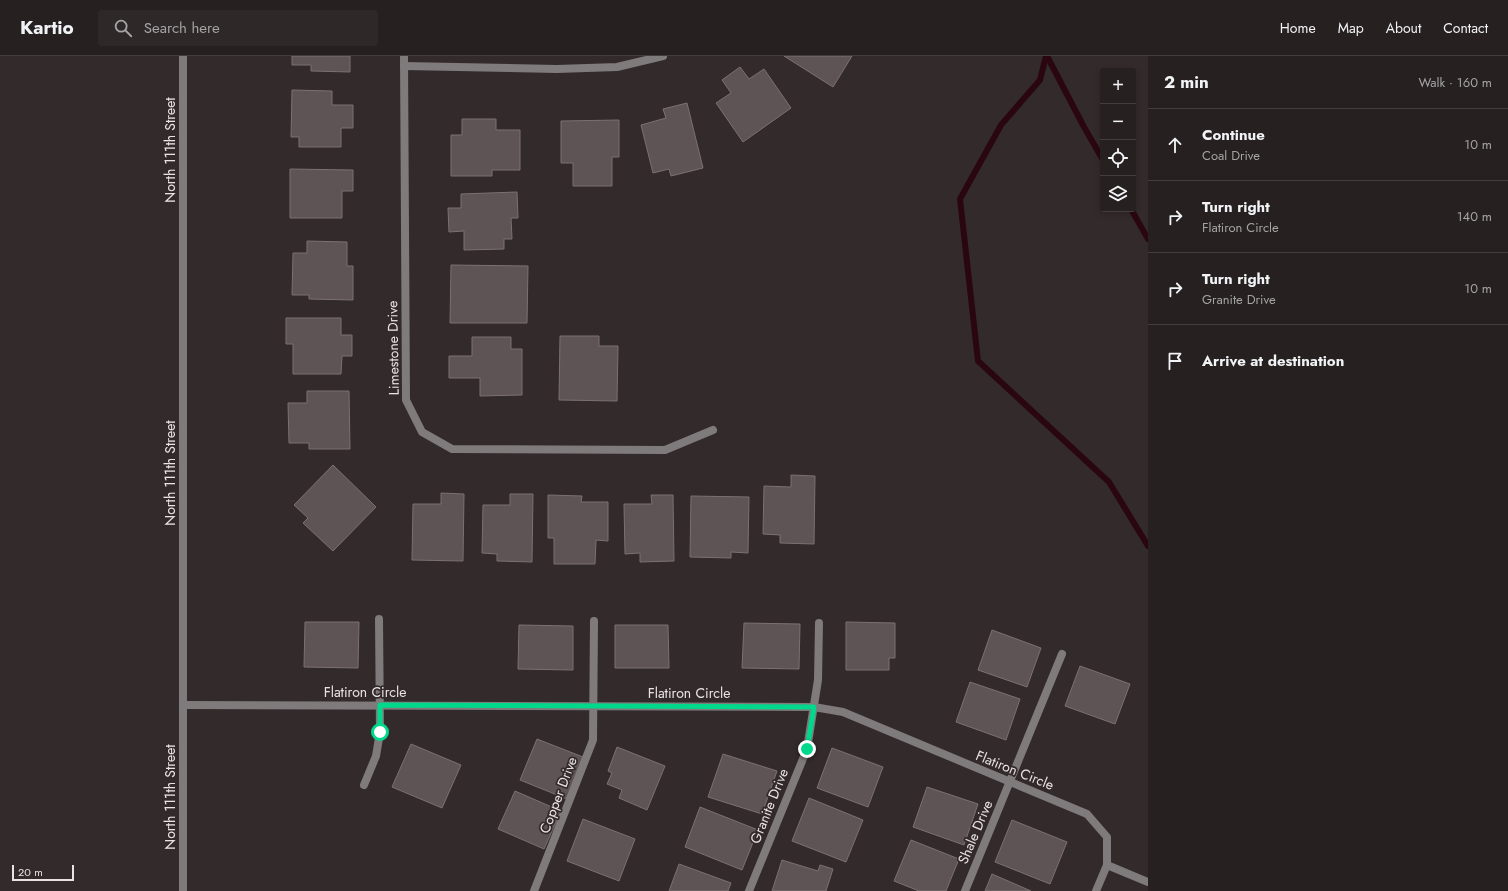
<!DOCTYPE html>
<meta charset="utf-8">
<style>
:root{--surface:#262020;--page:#2e2829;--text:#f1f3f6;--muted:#a4a3a5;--line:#423e3e}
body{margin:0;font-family:Jost,sans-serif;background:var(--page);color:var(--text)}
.controls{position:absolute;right:12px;top:12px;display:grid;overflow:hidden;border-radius:4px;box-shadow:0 2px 6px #0003}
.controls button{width:36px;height:36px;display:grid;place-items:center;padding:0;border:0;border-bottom:1px solid var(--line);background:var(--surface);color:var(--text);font:20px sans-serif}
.scale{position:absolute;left:12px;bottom:10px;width:62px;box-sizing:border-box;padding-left:4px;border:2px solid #e9e3e4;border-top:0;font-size:11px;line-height:14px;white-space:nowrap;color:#e9e3e4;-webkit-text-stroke:3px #332a2b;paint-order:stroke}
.stop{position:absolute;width:12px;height:12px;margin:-9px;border:3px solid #00d98c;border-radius:50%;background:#fff}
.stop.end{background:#00d98c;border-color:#fff;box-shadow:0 1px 4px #0008}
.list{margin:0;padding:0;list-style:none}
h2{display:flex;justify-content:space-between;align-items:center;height:52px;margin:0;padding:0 16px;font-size:17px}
h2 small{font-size:13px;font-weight:400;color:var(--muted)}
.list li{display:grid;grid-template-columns:26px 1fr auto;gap:12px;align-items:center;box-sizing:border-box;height:72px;padding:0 16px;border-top:1px solid var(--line)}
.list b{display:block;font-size:15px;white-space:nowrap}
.list p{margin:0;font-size:13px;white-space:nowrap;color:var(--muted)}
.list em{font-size:13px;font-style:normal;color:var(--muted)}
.icon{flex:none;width:22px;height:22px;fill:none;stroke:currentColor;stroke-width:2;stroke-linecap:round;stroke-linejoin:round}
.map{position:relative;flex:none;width:1148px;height:835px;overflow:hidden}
header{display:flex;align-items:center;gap:24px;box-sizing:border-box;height:56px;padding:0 20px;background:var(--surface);border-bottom:1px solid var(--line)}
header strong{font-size:19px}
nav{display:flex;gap:22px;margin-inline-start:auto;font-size:14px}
.search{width:280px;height:36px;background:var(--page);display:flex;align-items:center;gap:10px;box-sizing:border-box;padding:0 14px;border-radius:4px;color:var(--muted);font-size:15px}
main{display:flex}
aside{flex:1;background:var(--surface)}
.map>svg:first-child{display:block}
</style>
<header>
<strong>Kartio</strong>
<div class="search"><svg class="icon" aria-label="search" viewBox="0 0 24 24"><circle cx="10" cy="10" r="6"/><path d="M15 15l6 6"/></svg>Search here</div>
<nav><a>Home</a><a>Map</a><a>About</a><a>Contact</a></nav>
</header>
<main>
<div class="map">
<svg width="1148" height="835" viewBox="0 0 1148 835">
<rect width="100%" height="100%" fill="#332a2b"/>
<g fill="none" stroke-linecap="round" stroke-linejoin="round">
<g stroke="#2a0710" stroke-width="6">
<polyline points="1046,0 1040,24 1001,69 960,143 978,305 1109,426 1148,490"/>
<polyline points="1047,0 1084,71 1103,104"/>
<polyline points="1131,153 1148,183"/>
</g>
</g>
<g fill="#5e5455" stroke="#7b7172">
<polygon points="292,0 350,0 350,16 311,15 311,9 292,9"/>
<polygon points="784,0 852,0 833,31"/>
<polygon points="740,11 749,23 764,13 791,52 743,86 716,47 731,37 722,24"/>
<polygon points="292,34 332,35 332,49 353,49 353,72 341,72 341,91 299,91 299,81 291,81"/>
<polygon points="687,47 703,112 671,120 669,113 653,117 641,69 666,62 663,53"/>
<polygon points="462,63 496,63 496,74 520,74 520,114 492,114 492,120 451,120 451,79 462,79"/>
<polygon points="619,64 619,101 612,101 612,130 573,130 573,107 561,107 561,65"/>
<polygon points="290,113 353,114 353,135 342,135 342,162 290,162"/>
<polygon points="517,136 518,162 511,162 512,183 504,183 504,193 464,194 464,175 449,176 448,152 461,152 461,138"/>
<polygon points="307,185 347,186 347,210 353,210 353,244 309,243 309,239 292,239 293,197 307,197"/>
<polygon points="451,209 528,210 527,267 450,267"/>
<polygon points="286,262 341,262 341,279 352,279 352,300 342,300 341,318 293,318 293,288 286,288"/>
<polygon points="560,280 599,280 599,290 618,290 617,345 559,344"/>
<polygon points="472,281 511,281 511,293 522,293 522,339 480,340 480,322 449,322 449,300 472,300"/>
<polygon points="307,335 349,335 350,393 309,393 309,387 289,387 288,347 307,347"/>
<polygon points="333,409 376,451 333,495 303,467 308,462 294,449"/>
<polygon points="791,419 815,420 814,488 780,487 780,479 763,478 764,430 791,431"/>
<polygon points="441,437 464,438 463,505 412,504 413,448 441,448"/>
<polygon points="510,438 533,438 532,506 497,505 497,498 482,497 483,449 510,449"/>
<polygon points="548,439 582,440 581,446 608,446 608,485 596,484 595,508 554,508 554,482 548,482"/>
<polygon points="651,439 673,439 674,505 640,506 640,497 625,498 624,448 652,448"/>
<polygon points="691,440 749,441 748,497 731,496 731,502 690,501"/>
<polygon points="305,566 359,566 358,612 304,611"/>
<polygon points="846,566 895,567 895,602 889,602 889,614 846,614"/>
<polygon points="744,567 800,568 799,613 742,612"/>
<polygon points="519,569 573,570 573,614 518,613"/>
<polygon points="615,569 668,569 669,612 615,612"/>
<polygon points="992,574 1041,592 1027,631 978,614"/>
<polygon points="1080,610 1130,628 1115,668 1065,650"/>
<polygon points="970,626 1020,643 1006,684 956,666"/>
<polygon points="537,683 583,701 567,743 520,724"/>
<polygon points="411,688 461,709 442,752 392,731"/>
<polygon points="617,691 665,710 647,754 619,742 622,734 607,728 612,717 608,715"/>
<polygon points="832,692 883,711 868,751 817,732"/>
<polygon points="723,698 777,715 762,758 708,741"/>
<polygon points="927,731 978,748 964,789 913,771"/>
<polygon points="515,735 561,755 544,793 498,773"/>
<polygon points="809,742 863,764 846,806 792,785"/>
<polygon points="700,751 758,774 742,814 685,791"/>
<polygon points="583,763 635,783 619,825 567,805"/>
<polygon points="1012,764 1067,786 1050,828 995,806"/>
<polygon points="911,784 959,803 946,835 919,835 894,825"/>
<polygon points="782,804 818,815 820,809 833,813 826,835 772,835"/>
<polygon points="679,808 731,827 728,835 669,835"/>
<polygon points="992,818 1031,835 985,835"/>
</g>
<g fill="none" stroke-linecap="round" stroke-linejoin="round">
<g stroke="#7f7a7b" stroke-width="8">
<polyline points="404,0 406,344 422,376 452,393 665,394 713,374"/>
<polyline points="404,10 557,13 617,11 663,0"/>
<polyline points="183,649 814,651 843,656 1087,758 1107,781 1107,809 1096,835"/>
<polyline points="364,729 376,700 380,676 379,563"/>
<polyline points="1107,809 1148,826"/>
<polyline points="183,835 183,0"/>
<polyline points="534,835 593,684 594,565"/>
<polyline points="749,835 807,693 818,624 819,567"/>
<polyline points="965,835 1062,598"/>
</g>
</g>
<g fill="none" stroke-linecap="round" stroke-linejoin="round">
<polyline stroke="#00d98c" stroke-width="5" points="380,676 380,649 814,651 807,693"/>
</g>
<g text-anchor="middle" stroke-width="3.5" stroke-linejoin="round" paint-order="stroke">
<g font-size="14" fill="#e9e3e4" stroke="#332a2b">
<text transform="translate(170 94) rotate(-90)" y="5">North 111th Street</text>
<text transform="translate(393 292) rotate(-91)" y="5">Limestone Drive</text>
<text transform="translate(170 417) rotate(-90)" y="5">North 111th Street</text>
<text x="365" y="641">Flatiron Circle</text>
<text x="689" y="642">Flatiron Circle</text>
<text transform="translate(1015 714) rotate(22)" y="5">Flatiron Circle</text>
<text transform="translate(558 739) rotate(-69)" y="5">Copper Drive</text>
<text transform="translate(170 741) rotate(-90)" y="5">North 111th Street</text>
<text transform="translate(769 750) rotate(-68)" y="5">Granite Drive</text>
<text transform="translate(975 776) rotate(-67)" y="5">Shale Drive</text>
</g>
</g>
</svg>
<div class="controls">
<button>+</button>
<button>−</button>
<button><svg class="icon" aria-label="locate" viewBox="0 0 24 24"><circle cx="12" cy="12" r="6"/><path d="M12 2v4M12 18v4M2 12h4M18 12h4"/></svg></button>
<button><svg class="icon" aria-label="layers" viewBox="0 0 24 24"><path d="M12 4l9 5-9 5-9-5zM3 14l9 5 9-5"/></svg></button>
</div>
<div class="scale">20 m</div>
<div class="stop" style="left:380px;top:676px"></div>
<div class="stop end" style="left:807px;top:693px"></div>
</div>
<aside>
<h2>2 min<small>Walk · 160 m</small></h2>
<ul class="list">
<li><svg class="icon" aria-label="ahead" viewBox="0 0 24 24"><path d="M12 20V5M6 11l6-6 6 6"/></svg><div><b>Continue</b><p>Coal Drive</p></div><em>10 m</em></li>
<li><svg class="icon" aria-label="right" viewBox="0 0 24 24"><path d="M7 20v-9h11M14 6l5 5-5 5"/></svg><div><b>Turn right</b><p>Flatiron Circle</p></div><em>140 m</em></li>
<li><svg class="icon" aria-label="right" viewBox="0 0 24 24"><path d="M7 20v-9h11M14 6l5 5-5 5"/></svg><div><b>Turn right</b><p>Granite Drive</p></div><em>10 m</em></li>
<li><svg class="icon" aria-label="arrive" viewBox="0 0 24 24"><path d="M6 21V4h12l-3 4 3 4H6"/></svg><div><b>Arrive at destination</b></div></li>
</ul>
</aside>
</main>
